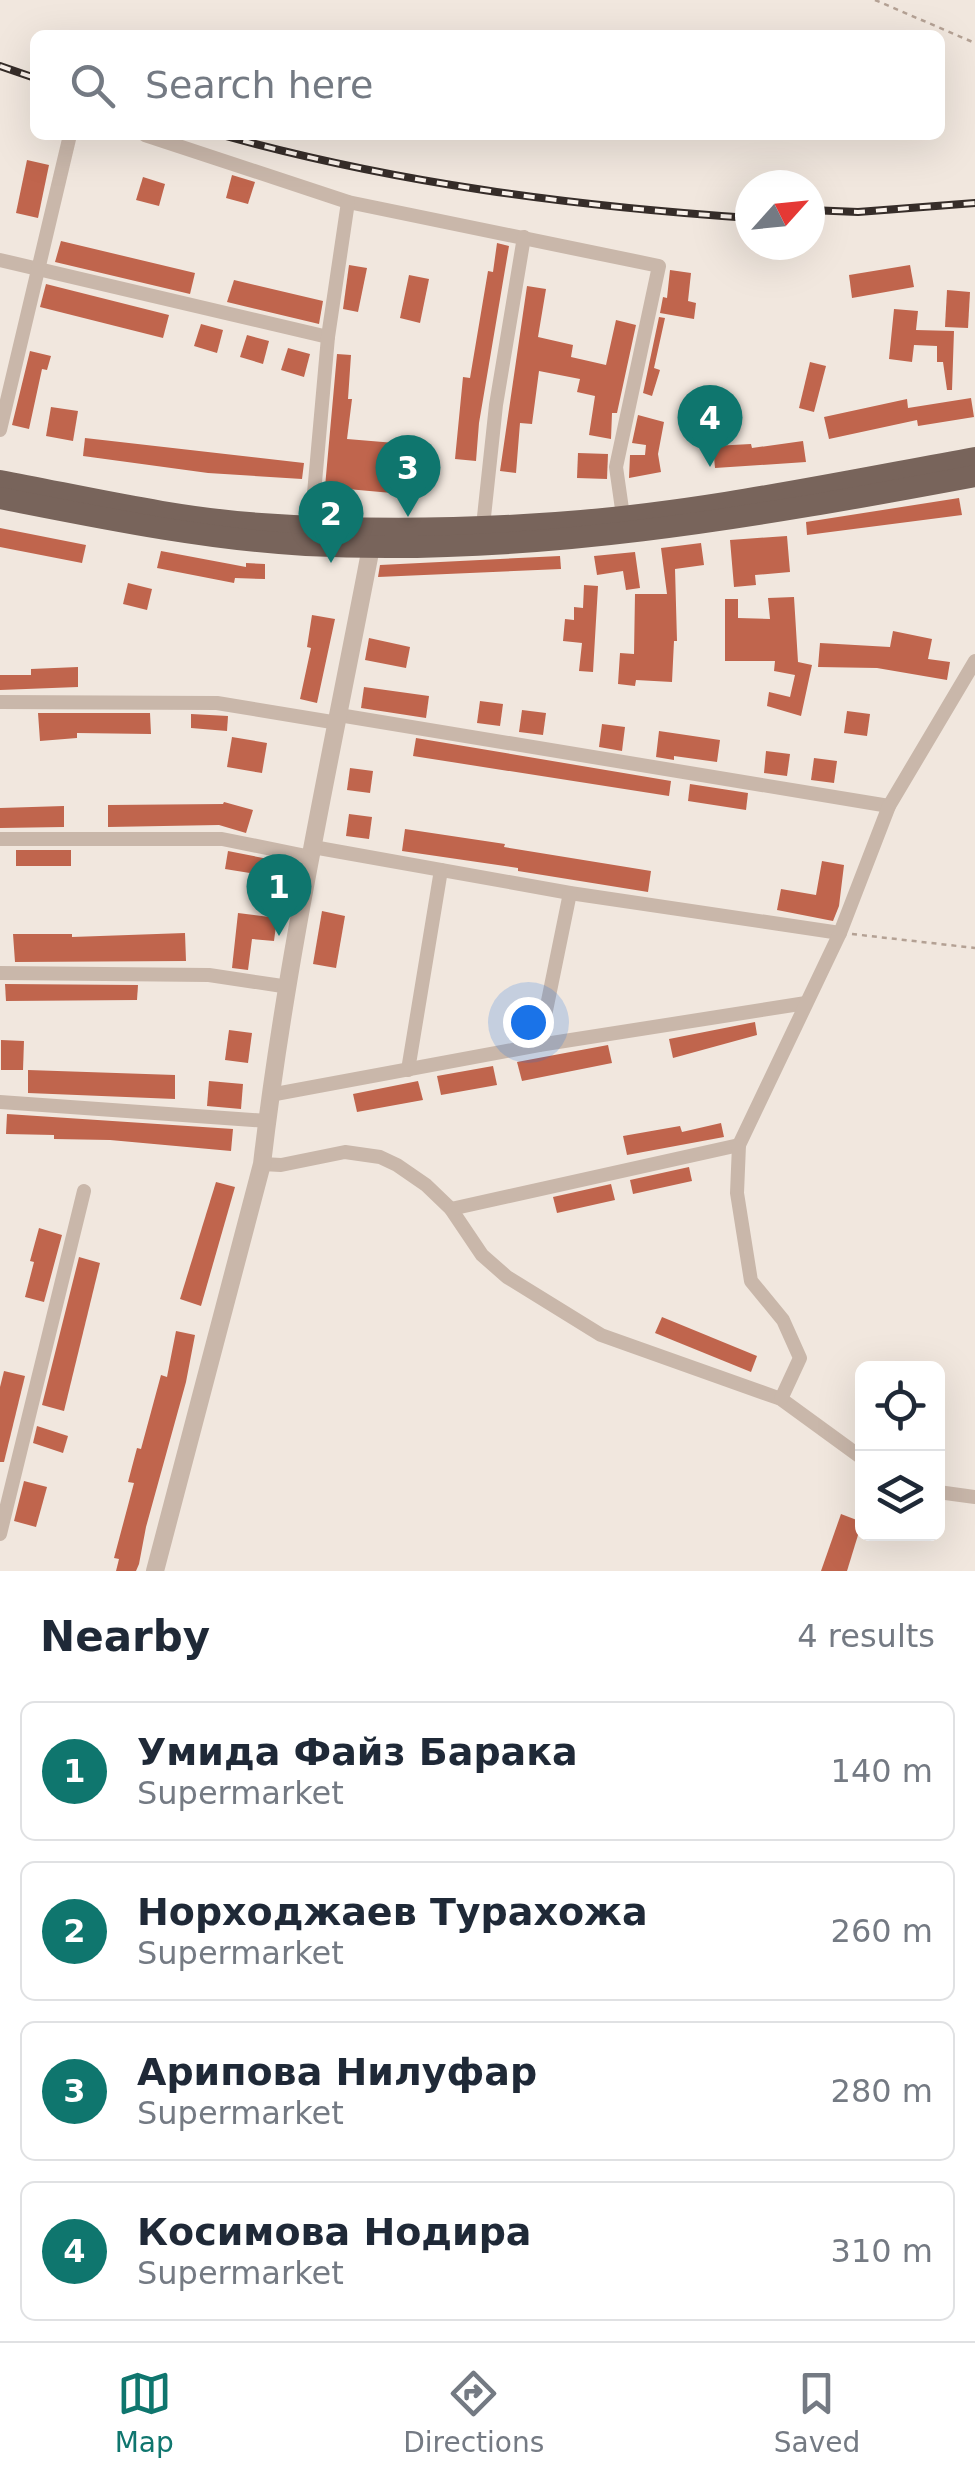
<!DOCTYPE html>
<meta charset="utf-8">
<style>
:root{--surface:#fff;--page:#f6f6f7;--text:#1f2937;--muted:#747a83;--line:#e0e1e3;--accent:#0f766e}
body{margin:0;font-family:"DejaVu Sans",sans-serif;background:var(--page);color:var(--text)}
.controls{position:absolute;right:30px;bottom:30px;display:grid;overflow:hidden;border-radius:15px;box-shadow:0 10px 40px #0002}
.controls button{width:90px;height:90px;display:grid;place-items:center;padding:0;border:0;border-bottom:2px solid var(--line);background:var(--surface);color:var(--text);font:50px sans-serif}
.compass{position:absolute;left:735px;top:170px;width:90px;height:90px;border-radius:50%;background:var(--surface);box-shadow:0 10px 40px #0002;rotate:63deg}
.you{position:absolute;left:528px;top:1022px;width:35px;height:35px;margin:-25px;border:8px solid #fff;border-radius:50%;background:#1a73e8;box-shadow:0 0 0 15px #1a73e833}
.badge{display:grid;place-items:center;width:65px;height:65px;border-radius:50%;background:var(--accent);color:#fff;font-size:32px;font-weight:700}
.pin{position:absolute;translate:-50% -82px;filter:drop-shadow(0 2px 5px #0008)}
.pin::after{content:'';position:absolute;top:52px;width:35px;height:30px;background:inherit;clip-path:polygon(0 0,100% 0,50% 100%)}
.list{margin:0;padding:0;list-style:none}
h2{display:flex;justify-content:space-between;align-items:center;height:130px;margin:0;padding:0 40px;font-size:42px}
h2 small{font-size:32px;font-weight:400;color:var(--muted)}
.list li{display:grid;grid-template-columns:65px 1fr auto;gap:30px;align-items:center;box-sizing:border-box;height:140px;margin:0 20px 20px;padding:0 20px;border:2px solid var(--line);border-radius:15px}
.list b{display:block;font-size:38px;white-space:nowrap}
.list p{margin:0;font-size:32px;white-space:nowrap;color:var(--muted)}
.list em{font-size:32px;font-style:normal;color:var(--muted)}
.icon{flex:none;width:55px;height:55px;fill:none;stroke:currentColor;stroke-width:2;stroke-linecap:round;stroke-linejoin:round}
.map{position:relative;flex:none;width:975px;height:1571px;overflow:hidden}
.search{position:absolute;background:var(--surface);box-shadow:0 10px 40px #0002;left:30px;right:30px;top:30px;height:110px;display:flex;align-items:center;gap:25px;box-sizing:border-box;padding:0 35px;border-radius:15px;color:var(--muted);font-size:38px}
.sheet{height:770px;background:var(--surface)}
nav{display:flex;justify-content:space-around;align-items:center;box-sizing:border-box;height:140px;border-top:2px solid var(--line);background:var(--surface);font-size:28px;color:var(--muted)}
nav a{display:grid;justify-items:center;gap:5px}
nav .on{color:var(--accent)}
.map>svg:first-child{display:block}
</style>
<div class="map">
<svg width="975" height="1571" viewBox="0 0 975 1571">
<rect width="100%" height="100%" fill="#f1e7de"/>
<g fill="#c0654d">
<polygon points="27,160 49,165 38,218 16,213"/>
<polygon points="232,175 255,182 248,204 226,198"/>
<polygon points="143,177 165,184 159,206 136,200"/>
<polygon points="61,241 195,273 190,294 55,262"/>
<polygon points="497,243 509,246 479,423 476,461 455,459 463,377 470,378 488,271 493,272"/>
<polygon points="349,265 367,268 358,312 343,309"/>
<polygon points="910,265 914,287 852,298 849,275"/>
<polygon points="670,270 691,273 688,301 696,303 694,319 660,313 663,297 667,298"/>
<polygon points="409,275 429,279 420,323 400,318"/>
<polygon points="234,280 323,301 319,324 227,302"/>
<polygon points="46,284 169,315 163,338 40,307"/>
<polygon points="527,286 546,289 538,337 573,345 571,357 606,365 616,320 636,325 617,413 612,413 611,439 589,435 595,396 577,392 580,379 539,371 532,424 520,423 516,473 500,471"/>
<polygon points="947,290 970,292 968,328 945,327"/>
<polygon points="894,309 918,311 916,330 954,331 952,390 947,390 943,362 937,362 937,346 914,345 912,362 889,359"/>
<polygon points="659,317 665,318 654,368 660,370 652,396 643,393"/>
<polygon points="201,324 223,330 217,353 194,346"/>
<polygon points="247,335 269,341 263,364 240,357"/>
<polygon points="288,348 310,354 304,377 281,370"/>
<polygon points="30,351 51,356 47,370 42,369 29,429 12,425"/>
<polygon points="337,354 351,355 348,399 352,399 347,439 407,444 403,494 325,487"/>
<polygon points="810,362 826,366 814,412 799,408"/>
<polygon points="971,398 974,417 918,426 917,420 829,439 824,417 907,399 908,408"/>
<polygon points="51,407 78,411 73,441 46,436"/>
<polygon points="638,415 664,422 658,454 661,472 629,478 630,455 645,455 646,445 632,443"/>
<polygon points="85,438 304,463 302,479 208,473 83,456"/>
<polygon points="803,441 806,462 715,468 713,446 751,444 752,448"/>
<polygon points="578,453 608,454 607,479 577,478"/>
<polygon points="959,498 962,515 807,535 806,522"/>
<polygon points="0,528 86,545 82,563 0,547"/>
<polygon points="787,536 790,572 755,575 756,585 734,587 730,540"/>
<polygon points="701,543 704,565 675,569 677,641 674,641 672,682 636,680 635,686 618,684 620,653 634,654 635,594 667,594 661,548"/>
<polygon points="161,551 246,567 246,563 265,564 265,579 235,578 234,583 157,568"/>
<polygon points="635,552 640,588 626,590 623,571 597,575 594,556"/>
<polygon points="560,556 561,569 378,577 380,565"/>
<polygon points="128,583 152,589 147,610 123,604"/>
<polygon points="584,585 598,586 593,672 579,671 582,643 563,641 565,619 574,620 574,607 583,608"/>
<polygon points="794,597 798,662 812,665 801,716 767,706 769,692 790,697 795,675 774,671 775,661 725,661 725,599 738,599 738,618 770,619 768,598"/>
<polygon points="312,615 335,619 317,703 300,699 311,648 307,647"/>
<polygon points="893,631 932,639 928,659 950,662 947,680 877,668 818,667 820,643 890,647"/>
<polygon points="369,638 410,647 406,668 365,660"/>
<polygon points="78,667 78,687 0,690 0,675 31,675 31,669"/>
<polygon points="364,687 429,696 426,718 361,708"/>
<polygon points="480,701 503,704 500,726 477,723"/>
<polygon points="522,710 546,713 543,735 519,732"/>
<polygon points="847,711 870,714 867,736 844,733"/>
<polygon points="38,713 150,713 151,734 77,733 77,738 40,741"/>
<polygon points="191,714 228,716 227,731 191,728"/>
<polygon points="602,724 625,727 622,751 599,747"/>
<polygon points="659,731 720,740 717,762 674,756 674,760 656,757"/>
<polygon points="232,737 267,743 262,773 227,767"/>
<polygon points="416,738 671,781 669,796 413,756"/>
<polygon points="766,751 790,754 787,776 764,773"/>
<polygon points="814,758 837,761 834,783 811,780"/>
<polygon points="350,768 373,771 370,793 347,790"/>
<polygon points="690,784 748,793 746,810 688,801"/>
<polygon points="224,802 253,810 246,833 219,825 108,827 108,805 223,804"/>
<polygon points="64,806 64,827 0,828 0,808"/>
<polygon points="349,814 372,817 369,839 346,836"/>
<polygon points="405,829 505,844 504,847 651,871 648,892 518,871 518,868 402,851"/>
<rect x="16" y="850" width="55" height="16"/>
<polygon points="228,851 283,862 280,878 225,869"/>
<polygon points="822,861 844,865 839,906 833,921 777,910 781,889 816,895"/>
<polygon points="322,911 345,916 336,968 313,964"/>
<polygon points="238,913 277,918 274,941 252,939 248,970 232,968"/>
<polygon points="185,933 186,961 15,962 13,934 72,934 72,937"/>
<polygon points="5,984 138,985 137,1000 6,1001"/>
<polygon points="755,1022 757,1035 673,1058 669,1039"/>
<polygon points="229,1030 252,1033 248,1063 225,1060"/>
<polygon points="1,1040 24,1041 23,1070 1,1070"/>
<polygon points="608,1045 612,1063 522,1081 517,1062"/>
<polygon points="493,1066 497,1085 441,1095 437,1076"/>
<polygon points="28,1070 175,1075 175,1099 28,1093"/>
<polygon points="209,1081 243,1084 241,1109 207,1106"/>
<polygon points="418,1081 423,1100 357,1112 353,1094"/>
<polygon points="7,1114 233,1129 231,1151 110,1140 54,1139 54,1135 6,1134"/>
<polygon points="721,1123 724,1137 627,1155 623,1136 680,1126 682,1132"/>
<polygon points="689,1167 692,1181 633,1194 630,1180"/>
<polygon points="216,1182 235,1187 201,1306 180,1299"/>
<polygon points="611,1184 615,1200 557,1213 553,1197"/>
<polygon points="39,1228 62,1235 44,1302 25,1297 34,1262 30,1261"/>
<polygon points="79,1257 100,1263 64,1411 42,1405"/>
<polygon points="662,1317 757,1356 751,1372 655,1333"/>
<polygon points="176,1331 195,1335 186,1382 146,1527 139,1564 136,1571 116,1571 119,1559 114,1558 134,1483 128,1482 137,1448 141,1449 161,1375 167,1377"/>
<polygon points="4,1371 25,1376 4,1462 0,1462 0,1387"/>
<polygon points="37,1426 68,1436 63,1453 33,1443"/>
<polygon points="24,1481 47,1487 36,1527 14,1521"/>
<polygon points="841,1514 862,1522 847,1571 821,1571"/>
</g>
<g fill="none" stroke-linecap="round" stroke-linejoin="round">
<g stroke="#b4a194" stroke-width="2.5" stroke-dasharray="5 5" stroke-linecap="butt">
<polyline points="875,0 975,43"/>
<polyline points="852,934 975,948"/>
</g>
<g stroke="#c9b7aa" stroke-width="14">
<polyline points="145,135 348,202 659,266 616,467 623,516"/>
<polyline points="0,260 328,337"/>
<polyline points="0,430 70,135"/>
<polyline points="483,526 496,405 524,237"/>
<polyline points="311,527 328,337 348,202"/>
<polyline points="0,702 217,703 338,723"/>
<polyline points="339,715 889,806"/>
<polyline points="0,839 222,839 311,857"/>
<polyline points="313,847 570,893 840,933"/>
<polyline points="0,973 209,975 289,987"/>
<polyline points="539,1045 570,893"/>
<polyline points="408,1070 441,870"/>
<polyline points="270,1095 539,1045 806,1003"/>
<polyline points="0,1102 267,1121"/>
<polyline points="262,1164 281,1165 345,1152 380,1157 397,1165 426,1185 451,1209 482,1255 507,1277 601,1335 781,1399 862,1458"/>
<polyline points="451,1209 739,1145"/>
<polyline points="781,1399 800,1358 783,1320 751,1281 737,1193 739,1145 840,933 889,806 975,661"/>
<polyline points="938,1492 975,1497"/>
<polyline points="0,1534 84,1191"/>
</g>
<path stroke="#c9b7aa" stroke-width="18" d="M155 1571 262 1164C286 957 332 752 371 547"/>
<g stroke="#78645b" stroke-width="22">
<path d="M0 481C86 497 173 518 261 524 359 531 458 530 556 523 697 513 837 483 975 458"/>
<path d="M0 498C102 518 203 539 306 545 531 557 755 517 975 476"/>
</g>
<defs>
<g id="rail">
<polyline points="0,66 35,78"/>
<path d="M222 135C395 183 571 206 750 218"/>
<polyline points="810,210 858,212 975,203"/>
</g>
</defs>
<use href="#rail" stroke="#362d29" stroke-width="8"/>
<use href="#rail" stroke="#f9f1ea" stroke-width="4" stroke-dasharray="11" stroke-linecap="butt"/>
</g>
</svg>
<div class="controls">
<button><svg class="icon" aria-label="locate" viewBox="0 0 24 24"><circle cx="12" cy="12" r="6"/><path d="M12 2v4M12 18v4M2 12h4M18 12h4"/></svg></button>
<button><svg class="icon" aria-label="layers" viewBox="0 0 24 24"><path d="M12 4l9 5-9 5-9-5zM3 14l9 5 9-5"/></svg></button>
</div>
<svg class="compass" viewBox="-18 -18 36 36"><path d="M0-13l5 13h-10z" fill="#e53935"/><path d="M0 13l5-13h-10z" fill="#747a83"/></svg>
<div class="you"></div>
<div class="pin badge" style="left:279px;top:936px">1</div>
<div class="pin badge" style="left:331px;top:563px">2</div>
<div class="pin badge" style="left:408px;top:517px">3</div>
<div class="pin badge" style="left:710px;top:467px">4</div>
<div class="search"><svg class="icon" aria-label="search" viewBox="0 0 24 24"><circle cx="10" cy="10" r="6"/><path d="M15 15l6 6"/></svg>Search here</div>
</div>
<section class="sheet">
<h2>Nearby<small>4 results</small></h2>
<ul class="list">
<li><span class="badge">1</span><div><b>Умида Файз Барака</b><p>Supermarket</p></div><em>140 m</em></li>
<li><span class="badge">2</span><div><b>Норходжаев Турахожа</b><p>Supermarket</p></div><em>260 m</em></li>
<li><span class="badge">3</span><div><b>Арипова Нилуфар</b><p>Supermarket</p></div><em>280 m</em></li>
<li><span class="badge">4</span><div><b>Косимова Нодира</b><p>Supermarket</p></div><em>310 m</em></li>
</ul>
</section>
<nav>
<a class="on"><svg class="icon" aria-label="map" viewBox="0 0 24 24"><path d="M3 6l6-2 6 2 6-2v14l-6 2-6-2-6 2zM9 4v14M15 6v14"/></svg>Map</a>
<a><svg class="icon" aria-label="directions" viewBox="0 0 24 24"><path d="M12 3l9 9-9 9-9-9zM9 14v-3h6M13 9l2 2-2 2"/></svg>Directions</a>
<a><svg class="icon" aria-label="saved" viewBox="0 0 24 24"><path d="M7 4h10v16l-5-4-5 4z"/></svg>Saved</a>
</nav>
